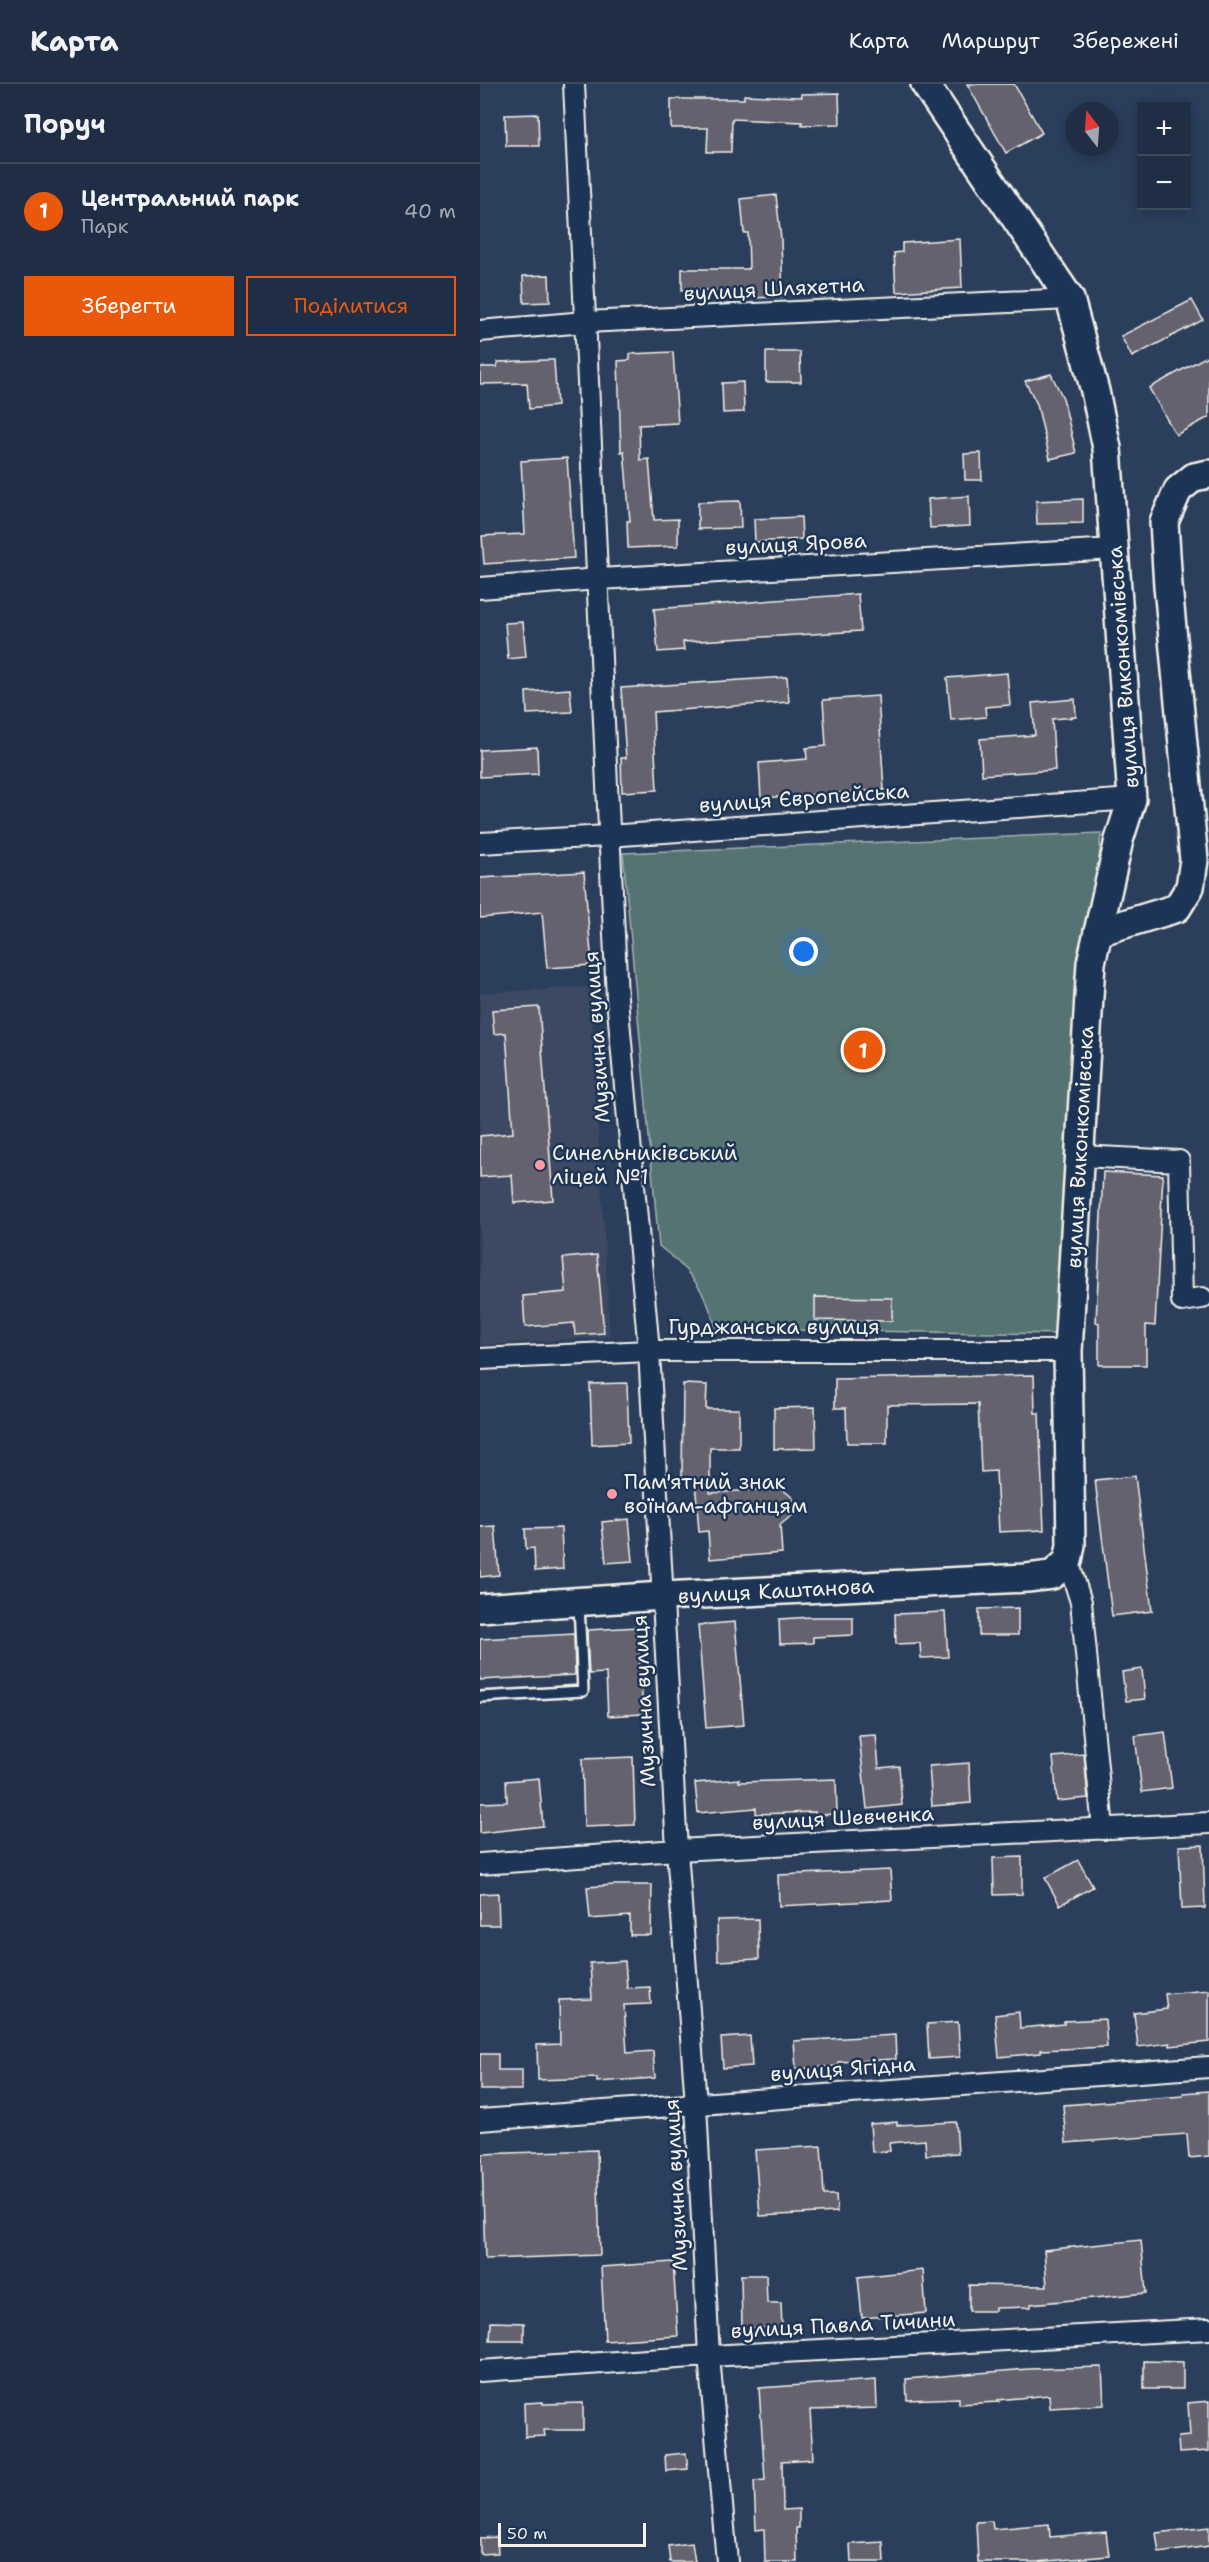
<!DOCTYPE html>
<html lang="uk">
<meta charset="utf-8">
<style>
:root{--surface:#202e45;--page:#2d3a50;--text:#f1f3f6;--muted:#a2a8b3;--line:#3d4a5e;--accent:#ea580c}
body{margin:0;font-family:"Shantell Sans",sans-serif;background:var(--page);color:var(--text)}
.controls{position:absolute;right:18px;top:18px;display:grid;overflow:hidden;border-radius:0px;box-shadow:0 3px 15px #0003}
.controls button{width:54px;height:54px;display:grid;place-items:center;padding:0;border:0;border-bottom:2px solid var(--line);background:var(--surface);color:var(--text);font:30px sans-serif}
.compass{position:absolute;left:585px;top:18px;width:54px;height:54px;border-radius:50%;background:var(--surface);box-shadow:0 3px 15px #0003;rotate:343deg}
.scale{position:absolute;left:18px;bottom:15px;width:148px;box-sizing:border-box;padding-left:6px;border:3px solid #f4f1e8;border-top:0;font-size:16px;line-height:21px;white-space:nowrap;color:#f4f1e8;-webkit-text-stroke:4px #1d3557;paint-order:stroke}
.you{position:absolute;left:324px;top:868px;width:21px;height:21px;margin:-15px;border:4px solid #fff;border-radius:50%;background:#1a73e8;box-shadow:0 0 0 9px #1a73e833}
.badge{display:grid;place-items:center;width:39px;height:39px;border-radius:50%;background:var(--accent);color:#fff;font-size:20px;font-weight:700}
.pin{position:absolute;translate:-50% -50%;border:3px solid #fff;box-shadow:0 2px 6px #0006}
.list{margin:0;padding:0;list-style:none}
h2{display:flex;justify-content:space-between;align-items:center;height:78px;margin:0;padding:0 24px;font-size:26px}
h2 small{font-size:20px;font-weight:400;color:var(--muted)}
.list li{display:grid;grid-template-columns:39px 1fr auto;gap:18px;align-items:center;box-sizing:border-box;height:96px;padding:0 24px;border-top:2px solid var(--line)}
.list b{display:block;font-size:22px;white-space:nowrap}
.list p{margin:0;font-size:20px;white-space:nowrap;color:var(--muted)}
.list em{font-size:20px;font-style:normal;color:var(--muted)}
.actions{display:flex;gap:12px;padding:18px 24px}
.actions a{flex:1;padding:14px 0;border:2px solid var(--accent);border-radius:0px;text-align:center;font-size:21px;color:var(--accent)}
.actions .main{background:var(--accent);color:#fff}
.map{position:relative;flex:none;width:729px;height:2478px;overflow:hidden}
header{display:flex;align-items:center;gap:36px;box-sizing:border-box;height:84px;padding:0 30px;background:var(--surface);border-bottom:2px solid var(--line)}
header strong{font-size:28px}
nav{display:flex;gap:33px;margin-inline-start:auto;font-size:21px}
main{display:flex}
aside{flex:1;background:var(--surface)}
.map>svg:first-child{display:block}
</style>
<header>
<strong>Карта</strong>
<nav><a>Карта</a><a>Маршрут</a><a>Збережені</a></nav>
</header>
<main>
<aside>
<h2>Поруч<small></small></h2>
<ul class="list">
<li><span class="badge">1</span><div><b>Центральний парк</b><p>Парк</p></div><em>40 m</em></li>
</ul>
<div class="actions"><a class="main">Зберегти</a><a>Поділитися</a></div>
</aside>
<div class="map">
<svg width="729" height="2478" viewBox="0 0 729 2478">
<rect width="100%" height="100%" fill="#2b3e5c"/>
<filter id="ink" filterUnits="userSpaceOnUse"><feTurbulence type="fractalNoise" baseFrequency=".0167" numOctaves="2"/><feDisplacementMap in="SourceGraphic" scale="12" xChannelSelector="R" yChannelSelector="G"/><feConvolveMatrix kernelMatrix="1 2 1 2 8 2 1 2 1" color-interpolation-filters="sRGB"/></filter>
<g filter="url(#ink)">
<polygon fill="#3c4962" points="110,903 130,1253 0,1261 0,909"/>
<path fill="#547372" stroke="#a4b2ad" stroke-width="1.5" d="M621 749 583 1250 236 1245C227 1208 210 1186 179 1162L143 769Z"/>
<g fill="#656270" stroke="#f4f1e8" stroke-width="1.5">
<polygon points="487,0 534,0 562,49 526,69"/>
<polygon points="359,9 360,40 322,41 322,38 252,35 251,68 227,68 228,44 191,44 191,15 264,15 264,11 322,13 321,10"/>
<polygon points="58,30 59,62 26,62 25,31"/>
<polygon points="296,111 301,155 303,213 269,214 269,207 202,206 202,185 269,185 268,149 264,149 261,115"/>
<polygon points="480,155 482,204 416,208 414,169 422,168 422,159"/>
<polygon points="69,191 70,218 44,219 43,192"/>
<polygon points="712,216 723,236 652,273 641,252"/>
<polygon points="193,268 198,339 159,341 160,376 169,375 174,436 198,435 198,462 148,464 147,437 150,437 144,367 141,368 138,277 150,276 150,270"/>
<polygon points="286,268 320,268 321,298 286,298"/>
<polygon points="729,271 729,333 696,351 669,304"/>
<polygon points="65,276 74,276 77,322 49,325 47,299 0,300 0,283 17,283 18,278"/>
<polygon points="571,290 583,314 596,369 570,375 557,320 545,297"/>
<polygon points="263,298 264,328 243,329 242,299"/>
<polygon points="501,369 502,396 485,396 484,370"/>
<polygon points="87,374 94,474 4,480 2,452 45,450 41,377"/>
<polygon points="489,412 490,442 450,444 448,415"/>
<polygon points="603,415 603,439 557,440 556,417"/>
<polygon points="260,417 261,444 218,445 218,418"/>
<polygon points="321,433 322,455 275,458 274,435"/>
<polygon points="378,510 381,547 203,558 204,566 178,568 174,525"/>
<polygon points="43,538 46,573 28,575 25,539"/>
<polygon points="527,589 530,621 505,623 506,633 471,636 467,594"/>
<polygon points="307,593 309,618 173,628 177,706 142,708 141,674 146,674 141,604"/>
<polygon points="90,605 92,628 47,630 46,608"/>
<polygon points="398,612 404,706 281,714 279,679 327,675 326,664 346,662 343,616"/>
<polygon points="595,615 596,633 572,635 575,686 502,691 500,655 555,651 552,619"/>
<polygon points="57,663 58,690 0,693 0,666"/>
<polygon points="104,788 112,881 67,884 62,828 0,834 0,794"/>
<polygon points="59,923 73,1116 34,1119 32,1091 0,1093 0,1052 33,1049 26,949 14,950 12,926"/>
<polygon points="623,1088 683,1091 675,1242 666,1241 666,1281 619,1281 619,1239 616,1238"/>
<polygon points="117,1171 124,1249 95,1251 94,1239 45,1243 43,1212 86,1208 83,1174"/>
<polygon points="335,1213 412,1214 412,1237 335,1236"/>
<polygon points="554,1291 555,1329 559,1329 564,1446 519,1448 516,1387 501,1388 498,1320 407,1321 407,1359 367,1359 366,1324 355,1324 355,1295"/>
<polygon points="147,1299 149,1359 112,1361 110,1300"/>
<polygon points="203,1300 227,1301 226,1325 259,1325 259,1364 230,1364 230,1409 301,1404 313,1414 314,1430 300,1441 302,1469 230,1475 228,1447 219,1448 215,1395 202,1395"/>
<polygon points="335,1323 336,1364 294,1365 294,1324"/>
<polygon points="655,1392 672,1527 632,1532 615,1396"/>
<polygon points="149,1435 153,1477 126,1479 122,1438"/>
<polygon points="15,1442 19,1491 0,1493 0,1443"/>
<polygon points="81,1444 83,1485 55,1487 54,1464 46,1465 45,1445"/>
<polygon points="538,1524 538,1551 499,1551 499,1525"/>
<polygon points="465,1528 468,1573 441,1574 440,1559 416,1560 415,1530"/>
<polygon points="332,1533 373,1533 373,1551 333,1553 333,1559 300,1560 299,1535"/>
<polygon points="255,1538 264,1641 226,1644 218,1541"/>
<polygon points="158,1543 163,1630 128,1632 126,1589 109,1590 107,1549 108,1546"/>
<polygon points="94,1550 95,1591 0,1596 0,1555"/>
<polygon points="662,1585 665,1615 646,1617 642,1588"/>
<polygon points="685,1648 692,1704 662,1708 655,1652"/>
<polygon points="396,1651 399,1684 419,1682 422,1721 387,1725 379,1652"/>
<polygon points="604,1670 608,1714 577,1717 573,1673"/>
<polygon points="153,1673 155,1741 104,1743 102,1675"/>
<polygon points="489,1679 491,1719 452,1722 449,1682"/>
<polygon points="59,1694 63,1742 0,1749 0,1719 27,1718 26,1697"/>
<polygon points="259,1695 259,1698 356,1695 357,1730 336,1731 335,1728 276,1730 276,1724 218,1729 215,1699"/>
<polygon points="723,1761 725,1824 702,1825 699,1762"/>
<polygon points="542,1773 542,1810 514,1811 513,1774"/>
<polygon points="598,1776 613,1803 580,1821 565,1794"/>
<polygon points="410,1786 412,1816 299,1822 298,1791"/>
<polygon points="134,1801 172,1801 171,1851 150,1851 150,1832 110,1835 107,1803"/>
<polygon points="18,1809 19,1841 0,1841 0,1810"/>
<polygon points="278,1835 279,1875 238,1877 237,1836"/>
<polygon points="145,1877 147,1904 170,1903 171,1920 144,1921 147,1969 173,1967 175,1994 117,1998 117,1994 58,1996 57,1961 80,1960 79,1916 112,1915 110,1879"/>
<polygon points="729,1906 729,1958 690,1962 690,1959 658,1963 654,1929 687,1925 685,1910"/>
<polygon points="539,1928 540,1944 584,1940 584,1937 625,1935 627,1963 561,1966 561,1969 519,1973 515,1931"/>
<polygon points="478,1938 480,1973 449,1975 447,1940"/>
<polygon points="415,1951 416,1975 358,1978 358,1982 316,1985 314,1957"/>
<polygon points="270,1952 272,1982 243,1984 241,1954"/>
<polygon points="0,1970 18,1970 18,1986 42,1986 42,2006 0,2006"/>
<polygon points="729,2007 729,2072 709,2074 707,2050 586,2059 583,2021 703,2012 703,2009"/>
<polygon points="417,2038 417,2041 476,2038 478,2069 446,2071 445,2056 409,2059 410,2067 392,2068 390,2040"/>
<polygon points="341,2062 344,2111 356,2111 357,2128 280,2132 275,2066"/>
<polygon points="117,2066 120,2171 5,2175 2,2070"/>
<polygon points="661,2156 666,2209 551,2220 551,2223 515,2224 515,2227 489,2227 489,2201 567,2202 564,2166"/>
<polygon points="193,2178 198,2252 125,2257 121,2183"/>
<polygon points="443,2186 446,2229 382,2234 378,2193"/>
<polygon points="261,2191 286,2191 287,2219 301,2219 302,2243 262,2244"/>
<polygon points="11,2238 44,2239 44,2257 10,2257"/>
<polygon points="664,2277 703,2278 703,2305 664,2305"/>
<polygon points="622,2283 624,2321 570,2324 569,2311 518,2316 519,2318 479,2320 479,2314 427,2316 426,2295 549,2285"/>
<polygon points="396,2296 397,2324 330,2326 333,2375 302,2377 303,2426 319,2425 319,2444 316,2444 317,2478 285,2478 284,2445 276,2446 274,2397 285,2396 279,2304"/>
<polygon points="729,2317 729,2367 699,2369 698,2353 710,2352 708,2319"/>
<polygon points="63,2318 63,2320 103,2319 103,2346 64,2346 65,2352 45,2353 44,2319"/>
<polygon points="206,2369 208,2385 186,2387 185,2371"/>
<polygon points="512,2437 513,2445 569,2440 570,2453 626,2448 629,2472 556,2478 498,2478 496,2438"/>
<polygon points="729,2443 729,2462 679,2469 676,2449"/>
<polygon points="17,2453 18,2469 0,2470 0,2454"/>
<polygon points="403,2458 404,2478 371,2478 370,2460"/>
<polygon points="212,2459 215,2478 190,2478 188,2462"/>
</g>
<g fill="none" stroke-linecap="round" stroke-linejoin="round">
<defs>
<polyline id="lane" points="0,1613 103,1607 99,1520"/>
<g id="street">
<polyline points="94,0 137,914 169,1267 197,1766 216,2020 229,2272 247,2478"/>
<polyline points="0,247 105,238 590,215"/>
<polyline points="0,504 119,495 634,465"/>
<polyline points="0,759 128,752 652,715"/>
<polyline points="600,1072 699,1077 702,1217 722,1214"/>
<polyline points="0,1275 169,1267 588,1267"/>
<polyline points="588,1477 601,1518 623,1745"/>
<polyline points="0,1780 197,1766 729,1739"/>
<polyline points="0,2036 729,1983"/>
<polyline points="0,2287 229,2272 729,2245"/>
</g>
<g id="secondary">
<polyline points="618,848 697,824 710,803 714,776 688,502 684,438 698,406 714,393 729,390"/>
<polyline points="0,1524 183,1512 547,1494 572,1491 588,1477 591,1461 588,1267 611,879 639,756 652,715 627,364 615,307 590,215 445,0"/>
</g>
</defs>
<use href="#lane" stroke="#f4f1e8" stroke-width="14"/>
<use href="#street" stroke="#f4f1e8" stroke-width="24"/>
<use href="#secondary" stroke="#f4f1e8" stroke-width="32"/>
<use href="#lane" stroke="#1d3557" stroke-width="9"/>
<use href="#street" stroke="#1d3557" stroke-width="20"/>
<use href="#secondary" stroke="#1d3557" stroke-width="27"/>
</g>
</g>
<g fill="#ff9aa2" stroke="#1d3557" stroke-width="2">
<circle cx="60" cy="1081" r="6"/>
<circle cx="132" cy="1410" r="6"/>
</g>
<g text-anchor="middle" stroke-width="5" stroke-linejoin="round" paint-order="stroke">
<g font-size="21" fill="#f4f1e8" stroke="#1d3557">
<text transform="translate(294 205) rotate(-3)" y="7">вулиця Шляхетна</text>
<text transform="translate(316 460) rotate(-3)" y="7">вулиця Ярова</text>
<text transform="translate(643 583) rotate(-94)" y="7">вулиця Виконкомівська</text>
<text transform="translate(324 714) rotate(-4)" y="7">вулиця Європейська</text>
<text transform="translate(117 953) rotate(-94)" y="7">Музична вулиця</text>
<text transform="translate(600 1063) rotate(-87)" y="7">вулиця Виконкомівська</text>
<text x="294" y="1250">Гурджанська вулиця</text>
<text transform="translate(296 1507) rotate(-3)" y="7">вулиця Каштанова</text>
<text transform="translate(164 1617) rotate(-93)" y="7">Музична вулиця</text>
<text transform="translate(363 1734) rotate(-3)" y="7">вулиця Шевченка</text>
<text transform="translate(363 1985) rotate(-4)" y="7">вулиця Ягідна</text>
<text transform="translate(196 2101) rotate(-93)" y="7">Музична вулиця</text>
<text transform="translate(363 2241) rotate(-3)" y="7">вулиця Павла Тичини</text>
</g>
<g font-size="21" fill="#f4f1e8" stroke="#1d3557" text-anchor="start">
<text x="72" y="1076">Синельниківський<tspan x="72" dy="24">ліцей №1</tspan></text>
<text x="144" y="1405">Пам'ятний знак<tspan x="144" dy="24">воїнам-афганцям</tspan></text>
</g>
</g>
</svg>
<div class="controls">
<button>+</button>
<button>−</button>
</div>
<svg class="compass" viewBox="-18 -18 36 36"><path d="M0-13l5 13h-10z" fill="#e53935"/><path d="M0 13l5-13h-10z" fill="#a2a8b3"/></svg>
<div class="scale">50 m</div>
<div class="you"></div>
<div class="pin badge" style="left:383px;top:966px">1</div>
</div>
</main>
